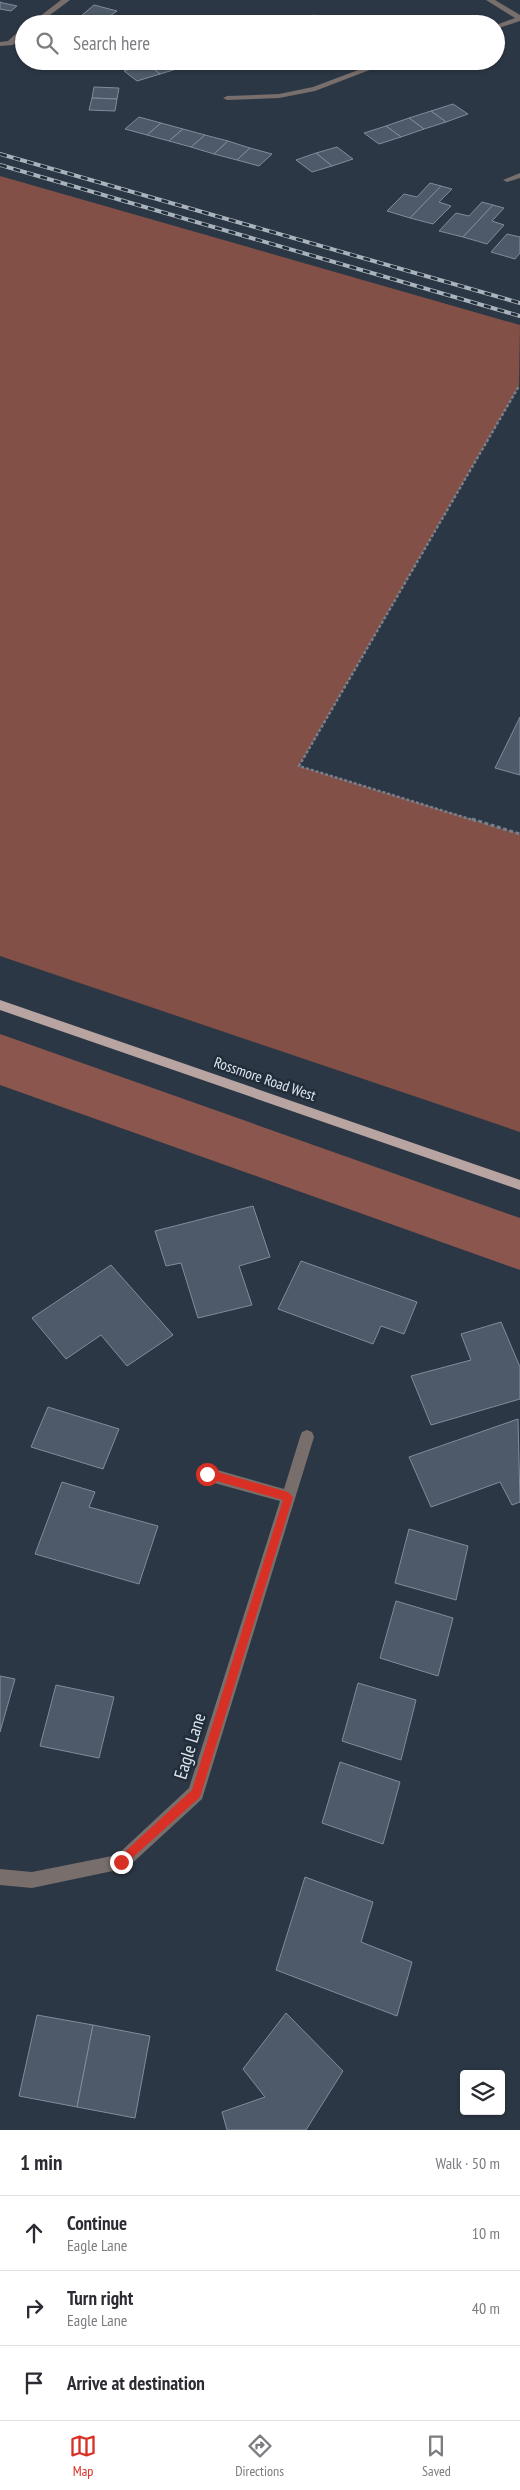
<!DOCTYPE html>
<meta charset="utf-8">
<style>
:root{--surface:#fff;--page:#f7f7f7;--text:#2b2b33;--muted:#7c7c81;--line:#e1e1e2;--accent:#d93025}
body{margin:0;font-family:"PT Sans Narrow",sans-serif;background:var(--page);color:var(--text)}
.controls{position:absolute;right:15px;bottom:15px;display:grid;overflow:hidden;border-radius:5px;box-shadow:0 1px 4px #0004}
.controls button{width:45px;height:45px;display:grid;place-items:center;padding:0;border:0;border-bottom:1px solid var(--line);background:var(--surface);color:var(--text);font:25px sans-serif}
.stop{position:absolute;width:15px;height:15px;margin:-11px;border:4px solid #d93025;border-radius:50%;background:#fff}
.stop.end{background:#d93025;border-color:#fff;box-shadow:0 1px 5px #0008}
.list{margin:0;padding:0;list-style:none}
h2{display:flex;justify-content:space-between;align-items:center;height:65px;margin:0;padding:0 20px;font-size:21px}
h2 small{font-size:16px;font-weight:400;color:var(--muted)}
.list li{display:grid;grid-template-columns:32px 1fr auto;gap:15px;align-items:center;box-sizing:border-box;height:75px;padding:0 20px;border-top:1px solid var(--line)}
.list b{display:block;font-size:19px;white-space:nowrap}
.list p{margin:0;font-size:16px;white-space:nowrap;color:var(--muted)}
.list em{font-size:16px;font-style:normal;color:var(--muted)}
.icon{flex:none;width:28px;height:28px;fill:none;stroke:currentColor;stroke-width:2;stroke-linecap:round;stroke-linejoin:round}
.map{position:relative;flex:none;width:520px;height:2130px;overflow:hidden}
.search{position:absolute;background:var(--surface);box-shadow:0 1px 4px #0004;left:15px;right:15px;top:15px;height:55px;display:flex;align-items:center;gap:12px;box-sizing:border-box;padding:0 18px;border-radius:28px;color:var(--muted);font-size:19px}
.sheet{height:290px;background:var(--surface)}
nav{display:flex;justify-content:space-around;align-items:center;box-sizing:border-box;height:70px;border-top:1px solid var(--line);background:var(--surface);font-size:14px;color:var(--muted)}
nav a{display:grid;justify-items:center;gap:2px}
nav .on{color:var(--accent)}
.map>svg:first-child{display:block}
</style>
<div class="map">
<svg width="520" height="2130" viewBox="0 0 520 2130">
<rect width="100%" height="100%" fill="#2c3745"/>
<polygon fill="#825047" points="0,176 520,325 519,386 299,766 520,834 520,1132 0,956"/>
<polygon fill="#8b564e" points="0,1034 520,1218 520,1270 0,1085"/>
<g fill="#4e5a69" stroke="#7f8c9c">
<polygon points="0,2 3,3 17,6 11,11 0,9"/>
<polygon points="94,5 117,11 103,21 81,16"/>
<polygon points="314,15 327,24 296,24 293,22"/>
<polygon points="81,16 103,21 101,24 71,24"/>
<polygon points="157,61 175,61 183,67 160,74 147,64"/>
<polygon points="175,61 202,61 183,67"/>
<polygon points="147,64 160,74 137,81 124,71"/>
<polygon points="94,87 119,88 117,99 92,98"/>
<polygon points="92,98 117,99 115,111 89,110"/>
<polygon points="453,104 468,114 446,122 431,111"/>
<polygon points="431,111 446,122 424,129 409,118"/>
<polygon points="139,117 161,123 147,135 125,129"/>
<polygon points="409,118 424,129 401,137 386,126"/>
<polygon points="161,123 183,129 169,141 147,135"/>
<polygon points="386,126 401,137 379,144 364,133"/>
<polygon points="183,129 205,135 191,147 169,141"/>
<polygon points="205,135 228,141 214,154 191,147"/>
<polygon points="228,141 250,148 237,160 214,154"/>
<polygon points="337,147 353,159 332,166 316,153"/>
<polygon points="250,148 272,154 259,166 237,160"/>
<polygon points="316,153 332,166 312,172 296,160"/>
<polygon points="430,183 441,186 410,218 387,211 404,194 417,197"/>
<polygon points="441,186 452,189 439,202 451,206 433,224 410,218"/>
<polygon points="482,202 493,205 463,237 439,231 456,213 469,216"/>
<polygon points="493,205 504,208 492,221 504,225 487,244 463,237"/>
<polygon points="507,234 520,237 520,253 515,259 491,252"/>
<polygon points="520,717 520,775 495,768"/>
<polygon points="253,1206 270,1257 239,1266 252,1305 198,1318 181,1263 166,1266 155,1231"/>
<polygon points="301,1261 417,1302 404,1334 381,1326 373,1344 278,1309"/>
<polygon points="111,1265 173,1335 127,1366 101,1335 66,1359 32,1318"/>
<polygon points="501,1322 520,1367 520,1399 431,1425 411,1376 471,1360 461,1334"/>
<polygon points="48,1407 119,1429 103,1469 31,1447"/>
<polygon points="518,1419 520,1502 512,1505 500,1482 431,1507 409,1457"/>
<polygon points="62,1482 95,1492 89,1507 158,1526 139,1584 35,1554"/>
<polygon points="409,1529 468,1546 456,1600 395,1583"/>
<polygon points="396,1601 453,1618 438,1676 380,1658"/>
<polygon points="0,1676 15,1679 0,1732"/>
<polygon points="358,1683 416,1700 401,1760 342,1741"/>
<polygon points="56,1685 114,1697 99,1758 40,1746"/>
<polygon points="340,1762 400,1782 383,1844 322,1823"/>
<polygon points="305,1877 373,1902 361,1942 412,1962 397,2016 276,1970"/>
<polygon points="286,2013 343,2071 306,2130 227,2130 222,2112 265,2097 243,2069"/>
<polygon points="37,2015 93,2025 77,2107 19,2096"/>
<polygon points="93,2025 150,2036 135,2118 77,2107"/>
</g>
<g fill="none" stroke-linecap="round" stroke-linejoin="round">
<polyline stroke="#77818d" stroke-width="2.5" stroke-dasharray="3 2" stroke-linecap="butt" points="476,821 299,766 519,386"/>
<polyline stroke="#77818d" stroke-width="3" stroke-dasharray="4 2.5" stroke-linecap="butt" points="472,819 520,834"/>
<g fill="#786e6c" fill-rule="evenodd">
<polygon points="61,0 70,0 38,24 30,24"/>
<polygon points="486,0 495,0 520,15 520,21 496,29 496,25 515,18"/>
<polygon points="21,29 24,29 24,35 13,45 0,46 0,42 8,41"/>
<polygon points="382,61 393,61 315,91 279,98 227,100 223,98 227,96 279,94 313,87"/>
<polygon points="520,173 520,178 507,182 503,180"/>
<polygon points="307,1430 312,1432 314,1437 202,1799 127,1868 32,1888 0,1885 0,1869 32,1872 117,1855 189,1788 280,1501 207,1481 202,1479 200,1474 202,1469 207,1467 284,1489 300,1437 302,1432"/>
</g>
<polygon fill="#b8a4a1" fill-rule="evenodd" points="0,1000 520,1180 520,1190 0,1010"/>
<defs>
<g id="rail">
<polyline points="0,154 520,303"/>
<polyline points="0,165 520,316"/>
</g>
</defs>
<use href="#rail" stroke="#aab2bc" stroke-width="4"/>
<use href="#rail" stroke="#222d3a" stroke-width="2.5" stroke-dasharray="7" stroke-linecap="butt"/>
</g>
<polygon fill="#d93025" points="207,1469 288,1492 293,1497 200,1797 121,1868 117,1866 117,1859 192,1790 283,1500 203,1477 202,1474"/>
<g text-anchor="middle" stroke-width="5" stroke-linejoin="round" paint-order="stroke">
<g font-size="15" fill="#dfe6ef" stroke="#222d3a">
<text transform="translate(265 1079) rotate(19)" y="5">Rossmore Road West</text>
</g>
<g font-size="18" fill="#dfe6ef" stroke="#222d3a">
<text transform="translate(190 1746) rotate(-73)" y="6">Eagle Lane</text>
</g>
</g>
</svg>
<div class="controls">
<button><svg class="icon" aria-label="layers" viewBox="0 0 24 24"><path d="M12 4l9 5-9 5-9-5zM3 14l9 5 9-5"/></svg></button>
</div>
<div class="stop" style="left:207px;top:1474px"></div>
<div class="stop end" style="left:121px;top:1862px"></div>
<div class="search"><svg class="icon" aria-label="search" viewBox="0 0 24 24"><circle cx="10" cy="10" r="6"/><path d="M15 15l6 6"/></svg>Search here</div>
</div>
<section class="sheet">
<h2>1 min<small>Walk · 50 m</small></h2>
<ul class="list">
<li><svg class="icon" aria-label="ahead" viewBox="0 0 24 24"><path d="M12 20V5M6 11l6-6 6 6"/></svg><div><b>Continue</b><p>Eagle Lane</p></div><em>10 m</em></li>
<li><svg class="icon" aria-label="right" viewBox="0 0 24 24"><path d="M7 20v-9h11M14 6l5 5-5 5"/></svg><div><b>Turn right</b><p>Eagle Lane</p></div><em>40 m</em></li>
<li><svg class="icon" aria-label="arrive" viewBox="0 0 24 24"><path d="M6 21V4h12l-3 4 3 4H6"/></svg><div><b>Arrive at destination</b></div></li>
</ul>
</section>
<nav>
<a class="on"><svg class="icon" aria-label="map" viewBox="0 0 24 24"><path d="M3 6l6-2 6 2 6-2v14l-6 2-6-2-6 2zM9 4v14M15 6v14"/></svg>Map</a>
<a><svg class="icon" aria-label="directions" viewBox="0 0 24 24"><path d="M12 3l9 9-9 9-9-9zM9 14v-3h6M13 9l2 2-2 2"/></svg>Directions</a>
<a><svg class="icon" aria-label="saved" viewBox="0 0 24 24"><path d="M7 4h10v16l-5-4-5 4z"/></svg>Saved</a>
</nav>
